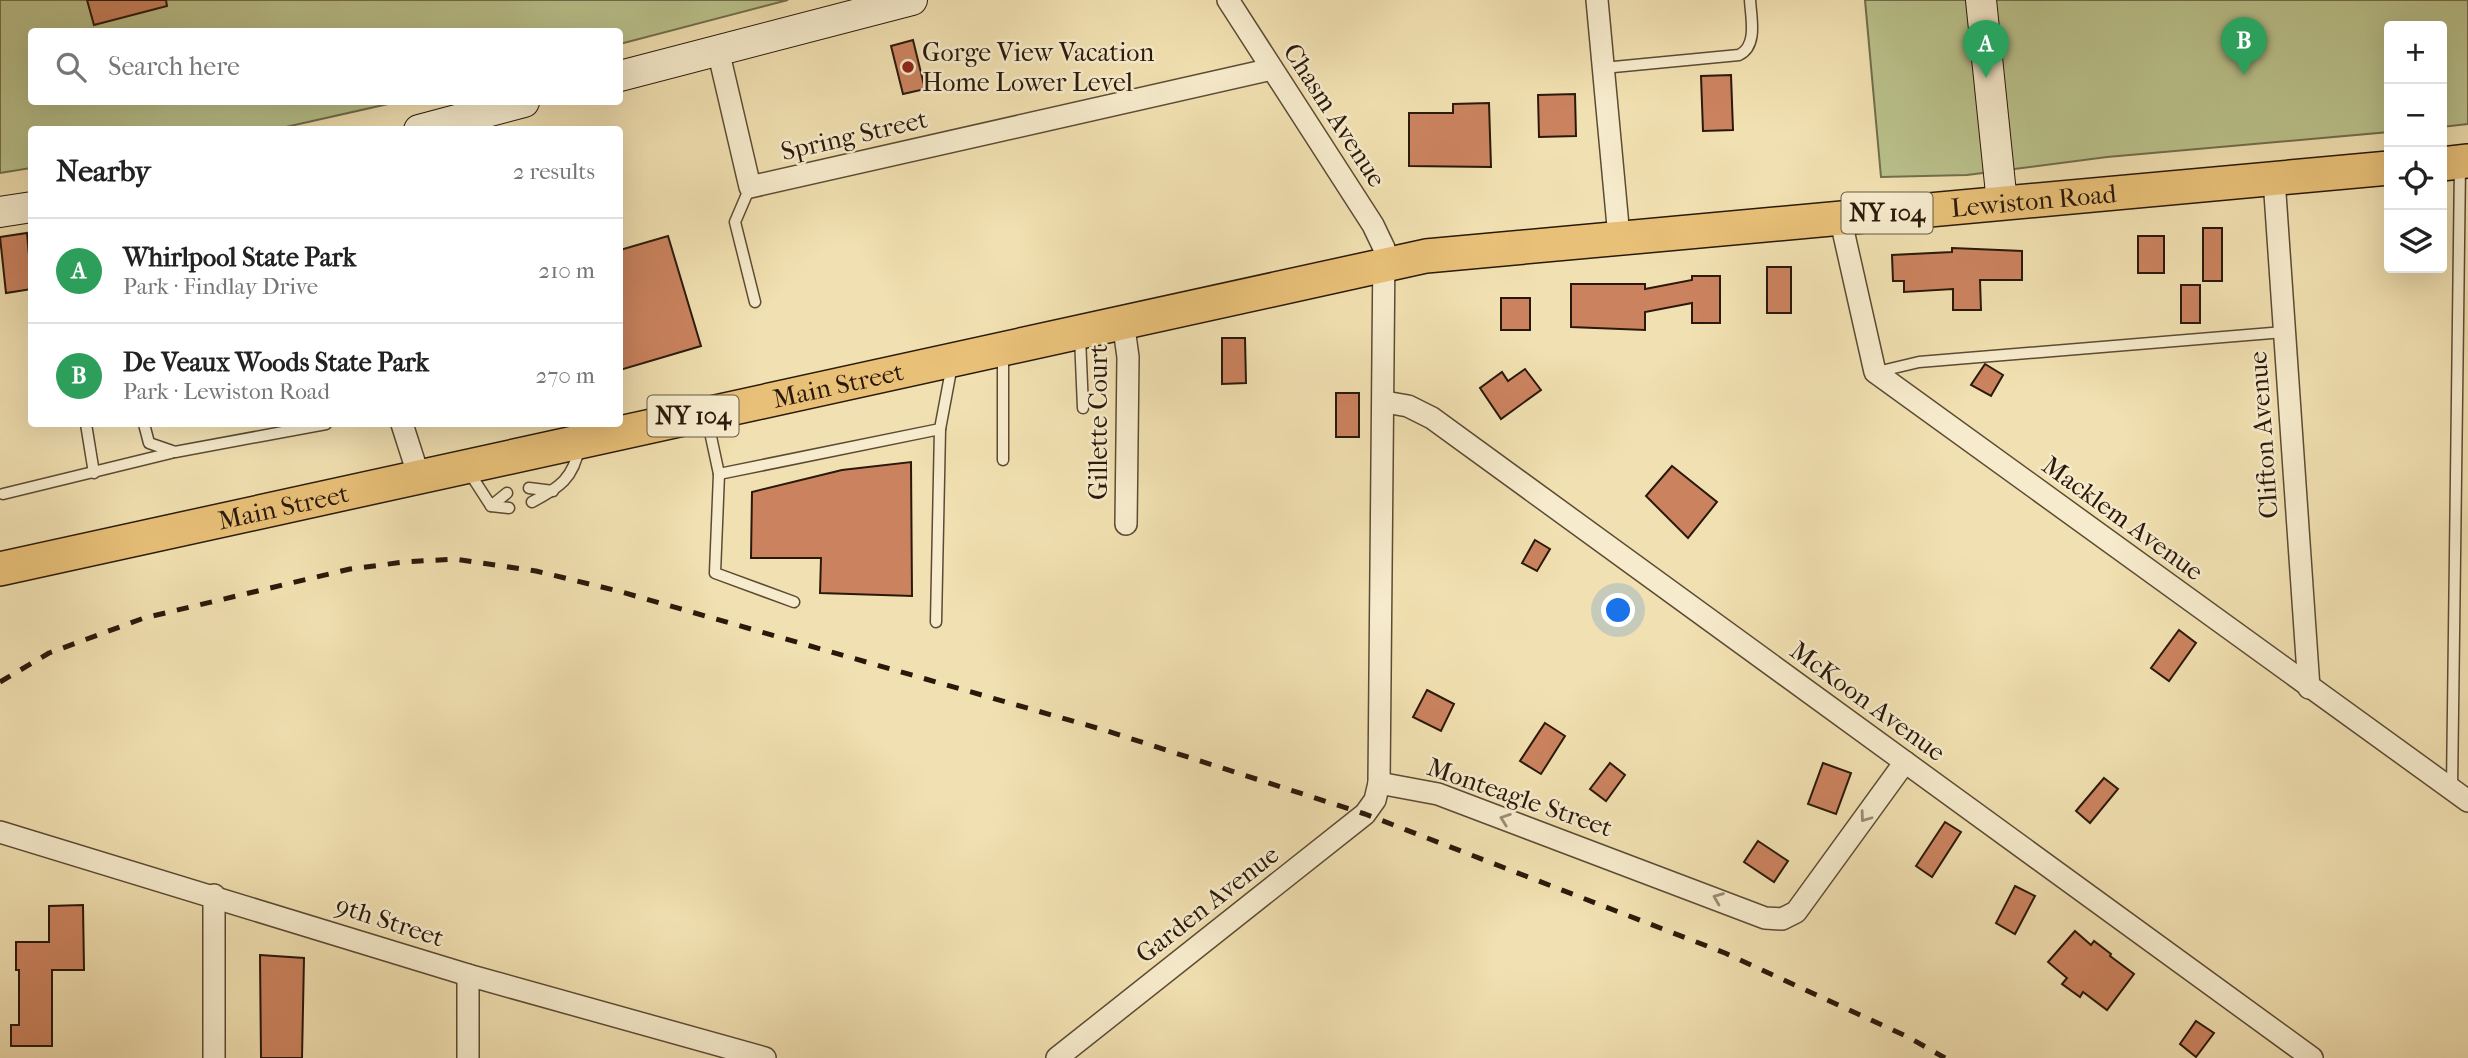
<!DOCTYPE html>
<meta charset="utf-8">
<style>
:root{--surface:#fff;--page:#f6f6f6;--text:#222;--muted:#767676;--line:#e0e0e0;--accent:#0b8043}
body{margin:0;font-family:"IM FELL French Canon",serif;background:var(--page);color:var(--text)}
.controls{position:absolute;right:21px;top:21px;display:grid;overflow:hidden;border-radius:7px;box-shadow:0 7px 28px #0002}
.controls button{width:63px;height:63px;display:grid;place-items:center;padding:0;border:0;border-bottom:2px solid var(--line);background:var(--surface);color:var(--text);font:35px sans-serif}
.you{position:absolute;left:1619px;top:611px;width:24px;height:24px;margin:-18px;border:5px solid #fff;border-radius:50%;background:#1a73e8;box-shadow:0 0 0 10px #1a73e833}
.badge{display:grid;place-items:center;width:46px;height:46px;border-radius:50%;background:var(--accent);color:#fff;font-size:23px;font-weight:700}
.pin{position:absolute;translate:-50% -58px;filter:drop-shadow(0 2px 4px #0008)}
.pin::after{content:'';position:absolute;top:37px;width:24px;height:21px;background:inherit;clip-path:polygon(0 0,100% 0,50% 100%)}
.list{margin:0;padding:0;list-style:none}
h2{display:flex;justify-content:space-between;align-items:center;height:91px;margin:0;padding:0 28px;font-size:30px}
h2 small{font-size:23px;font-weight:400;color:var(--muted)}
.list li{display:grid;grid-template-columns:46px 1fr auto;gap:21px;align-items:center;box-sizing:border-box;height:105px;padding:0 28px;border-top:2px solid var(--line)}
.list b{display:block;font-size:26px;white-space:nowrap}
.list p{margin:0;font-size:23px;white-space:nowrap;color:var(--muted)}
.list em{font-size:23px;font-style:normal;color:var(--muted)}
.icon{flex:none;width:38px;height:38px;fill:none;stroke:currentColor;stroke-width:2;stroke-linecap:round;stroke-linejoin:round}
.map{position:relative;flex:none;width:2468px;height:1058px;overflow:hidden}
.search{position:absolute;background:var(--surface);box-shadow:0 7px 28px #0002;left:28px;top:28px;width:595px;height:77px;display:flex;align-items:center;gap:18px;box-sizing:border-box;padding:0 24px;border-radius:7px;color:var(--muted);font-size:26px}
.panel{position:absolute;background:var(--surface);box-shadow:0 7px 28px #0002;left:28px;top:126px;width:595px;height:301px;border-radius:7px}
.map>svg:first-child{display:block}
</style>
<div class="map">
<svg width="2468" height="1058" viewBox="0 0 2468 1058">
<rect width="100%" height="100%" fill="#f1e0b1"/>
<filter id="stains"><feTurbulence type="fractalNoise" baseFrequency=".00286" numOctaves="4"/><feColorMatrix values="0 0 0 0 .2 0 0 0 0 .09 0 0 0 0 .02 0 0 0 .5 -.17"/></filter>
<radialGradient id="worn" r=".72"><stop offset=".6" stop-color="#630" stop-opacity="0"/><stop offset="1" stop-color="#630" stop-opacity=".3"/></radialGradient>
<g fill="#bac28c" stroke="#726e4c" stroke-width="2">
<polygon points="0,0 788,0 620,44 620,32 32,32 32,102 397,102 277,129 32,130 31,168 0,173"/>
<polygon points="1865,0 2468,0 2468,124 2442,127 2442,26 2389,26 2389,132 2107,157 1967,175 1881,177"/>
</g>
<g fill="#cb835f" stroke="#2a190b" stroke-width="2">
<polygon points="87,0 166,0 167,6 94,25"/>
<polygon points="913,40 925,89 903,94 891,46"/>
<polygon points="1731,75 1733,130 1703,131 1701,76"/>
<polygon points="1575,94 1576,136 1539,137 1538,95"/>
<polygon points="1489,103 1491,167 1409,166 1409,113 1453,113 1453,104"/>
<rect x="2203" y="228" width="19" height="53"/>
<polygon points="27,233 32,289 6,293 0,237"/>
<polygon points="668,236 701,346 620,370 620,250"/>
<rect x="2138" y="236" width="26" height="37"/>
<polygon points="1952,248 2022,251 2022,280 1980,280 1981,310 1953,310 1953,289 1904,292 1904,281 1893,281 1892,255 1952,252"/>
<rect x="1767" y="267" width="24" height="46"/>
<polygon points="1692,276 1720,276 1720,323 1692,323 1692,303 1645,312 1645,330 1571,327 1571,284 1645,284 1645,289 1692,280"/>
<rect x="2181" y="285" width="19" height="38"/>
<rect x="1501" y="298" width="29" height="32"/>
<polygon points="1222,338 1245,338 1246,383 1222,384"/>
<polygon points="1985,364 2003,375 1991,396 1971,385"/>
<polygon points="1525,369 1541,390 1501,419 1480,388 1502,372 1508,381"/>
<rect x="1336" y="393" width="23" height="44"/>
<polygon points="911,462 912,596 820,593 821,558 751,558 752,492 842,470"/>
<polygon points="1672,466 1717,502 1688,538 1646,496"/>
<polygon points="1535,540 1550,549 1537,571 1522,563"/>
<polygon points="2179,630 2196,643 2169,681 2151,668"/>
<polygon points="1427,690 1454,704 1441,731 1413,717"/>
<polygon points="1545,723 1565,736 1541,774 1520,761"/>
<polygon points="1610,763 1625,775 1606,801 1590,789"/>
<polygon points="1823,763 1851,773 1836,814 1808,804"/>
<polygon points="2104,778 2118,789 2090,823 2076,811"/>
<polygon points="1945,822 1961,832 1932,877 1916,866"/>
<polygon points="1758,841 1788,861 1774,882 1744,862"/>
<polygon points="2015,886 2035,896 2015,934 1996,923"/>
<polygon points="83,905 84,970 52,970 52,1046 11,1046 11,1025 19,1025 19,970 16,970 16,942 49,942 49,906"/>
<polygon points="2075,931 2091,945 2094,941 2111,954 2110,956 2134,974 2107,1010 2083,992 2080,997 2062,984 2067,978 2048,962"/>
<polygon points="260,955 304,958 302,1058 261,1058"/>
<polygon points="2196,1021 2214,1033 2196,1057 2180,1044"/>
</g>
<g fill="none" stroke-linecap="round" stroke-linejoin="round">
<defs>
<g id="lane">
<path d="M1603 68 1739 55C1758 46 1751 18 1750 0"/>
<polyline points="750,187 735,222 755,302"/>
<polyline points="1080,337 1083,408"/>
<polyline points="1003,354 1003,460"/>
<polyline points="1877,372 1919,362 2284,332"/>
<polyline points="707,418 719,474 940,429 952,365"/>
<polyline points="86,424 94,473"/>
<polyline points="144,424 149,443 175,452 326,424"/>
<polyline points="469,472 491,506 509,508"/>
<polyline points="719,474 715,573 794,602"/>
<polyline points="529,488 553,491"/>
<polyline points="3,494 171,453"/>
<path d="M532 502C559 488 574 478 579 447"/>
<polyline points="491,506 507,493"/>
<polyline points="936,622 940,429"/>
<polyline points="2452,789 2460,165"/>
</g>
<g id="street">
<polyline points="1597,0 1619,237"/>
<polyline points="718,50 750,187 1272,69"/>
<polyline points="2274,179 2309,688"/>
<polyline points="1840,217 1875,372 2468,801"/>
<polyline points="1123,321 1128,357 1126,524"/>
<polyline points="1385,402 1408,406 1432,418 2312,1058"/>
<polyline points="402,424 419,477"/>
<polyline points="1379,783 1438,794 1765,918 1782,919 1796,912 1905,762"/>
<polyline points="0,832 468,975 765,1058"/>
<polyline points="468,975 468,1058"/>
<polyline points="214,1058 214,895"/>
<polyline points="1057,1058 1365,814 1375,800 1379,783 1384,248 1373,225 1228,0"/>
</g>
<g id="secondary">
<polyline points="1981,0 2002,203"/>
<polyline points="620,76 912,0"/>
<polyline points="419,130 524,102"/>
<polyline points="0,212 32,207"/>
</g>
<g id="primary">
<polyline points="2442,164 2468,161"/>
<path id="s1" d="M0 569 1426 256 2389 168"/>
</g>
</defs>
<use href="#lane" stroke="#5c4b34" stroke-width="13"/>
<use href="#street" stroke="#5c4b34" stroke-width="24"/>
<use href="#secondary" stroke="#2a190b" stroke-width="32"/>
<use href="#primary" stroke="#2a190b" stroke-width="36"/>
<use href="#lane" stroke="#f6ebcc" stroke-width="10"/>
<use href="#street" stroke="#f6ebcc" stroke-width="21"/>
<use href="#secondary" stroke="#f6ebcc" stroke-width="30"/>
<use href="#primary" stroke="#e8c078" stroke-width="33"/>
<polyline stroke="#2a190b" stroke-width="5" stroke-dasharray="12 12" stroke-linecap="butt" points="0,682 49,653 144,618 350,569 404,562 455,559 536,571 618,591 1104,730 1365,814 1725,953 1908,1037 1945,1058"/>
</g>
<defs><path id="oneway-chevron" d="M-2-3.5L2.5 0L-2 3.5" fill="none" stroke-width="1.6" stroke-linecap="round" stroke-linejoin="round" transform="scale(1.75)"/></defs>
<g stroke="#9a8c75">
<use href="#oneway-chevron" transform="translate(1865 817) rotate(126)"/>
<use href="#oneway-chevron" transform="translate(1505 819) rotate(-160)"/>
<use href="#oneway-chevron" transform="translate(1718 898) rotate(-158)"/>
</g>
<circle fill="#8f2418" stroke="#f6ebcc" stroke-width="2.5" cx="908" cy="67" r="7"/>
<g text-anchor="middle" stroke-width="5" stroke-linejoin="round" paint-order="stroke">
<g fill="#f6ebcc" stroke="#675845" stroke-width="2">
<rect x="1841.5" y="192.5" width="91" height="41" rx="5"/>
<rect x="647.5" y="395.5" width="91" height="41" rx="5"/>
</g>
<g font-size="24" font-weight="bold" fill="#2a190b">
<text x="1887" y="221">NY 104</text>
<text x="693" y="424">NY 104</text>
</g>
<g font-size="26" fill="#2a190b" stroke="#f6ebcc" text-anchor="start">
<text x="922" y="61">Gorge View Vacation<tspan x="922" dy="30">Home Lower Level</tspan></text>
</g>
<g font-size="26" fill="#2a190b" stroke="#f6ebcc">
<text transform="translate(1335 115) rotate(57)" y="9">Chasm Avenue</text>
<text transform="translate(854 135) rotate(-13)" y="9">Spring Street</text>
<text dy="9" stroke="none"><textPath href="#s1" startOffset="2070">Lewiston Road</textPath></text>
<text dy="9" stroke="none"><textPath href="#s1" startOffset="858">Main Street</textPath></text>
<text transform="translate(1098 422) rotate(-90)" y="9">Gillette Court</text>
<text transform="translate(2263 435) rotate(-94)" y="9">Clifton Avenue</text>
<text dy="9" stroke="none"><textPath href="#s1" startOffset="290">Main Street</textPath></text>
<text transform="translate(2123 518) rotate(36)" y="9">Macklem Avenue</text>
<text transform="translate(1868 701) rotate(36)" y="9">McKoon Avenue</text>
<text transform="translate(1520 797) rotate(19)" y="9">Monteagle Street</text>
<text transform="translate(1207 904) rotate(-38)" y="9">Garden Avenue</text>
<text transform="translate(390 921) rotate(18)" y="9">9th Street</text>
</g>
</g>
<rect width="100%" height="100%" filter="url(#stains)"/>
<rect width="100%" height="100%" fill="url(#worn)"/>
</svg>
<div class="controls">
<button>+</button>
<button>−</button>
<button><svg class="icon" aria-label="locate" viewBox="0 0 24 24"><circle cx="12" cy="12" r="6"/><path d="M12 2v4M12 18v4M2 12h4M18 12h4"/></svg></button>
<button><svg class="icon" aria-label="layers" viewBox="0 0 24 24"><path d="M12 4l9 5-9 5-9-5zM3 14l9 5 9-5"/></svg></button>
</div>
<div class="you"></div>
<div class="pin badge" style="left:1986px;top:78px;background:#2e9e5b">A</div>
<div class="pin badge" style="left:2244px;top:75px;background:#2e9e5b">B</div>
<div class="search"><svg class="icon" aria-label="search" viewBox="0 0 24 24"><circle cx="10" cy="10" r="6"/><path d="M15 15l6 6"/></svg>Search here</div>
<section class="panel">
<h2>Nearby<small>2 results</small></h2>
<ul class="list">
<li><span class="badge" style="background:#2e9e5b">A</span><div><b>Whirlpool State Park</b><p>Park · Findlay Drive</p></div><em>210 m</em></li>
<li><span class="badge" style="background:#2e9e5b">B</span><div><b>De Veaux Woods State Park</b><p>Park · Lewiston Road</p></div><em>270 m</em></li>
</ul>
</section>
</div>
